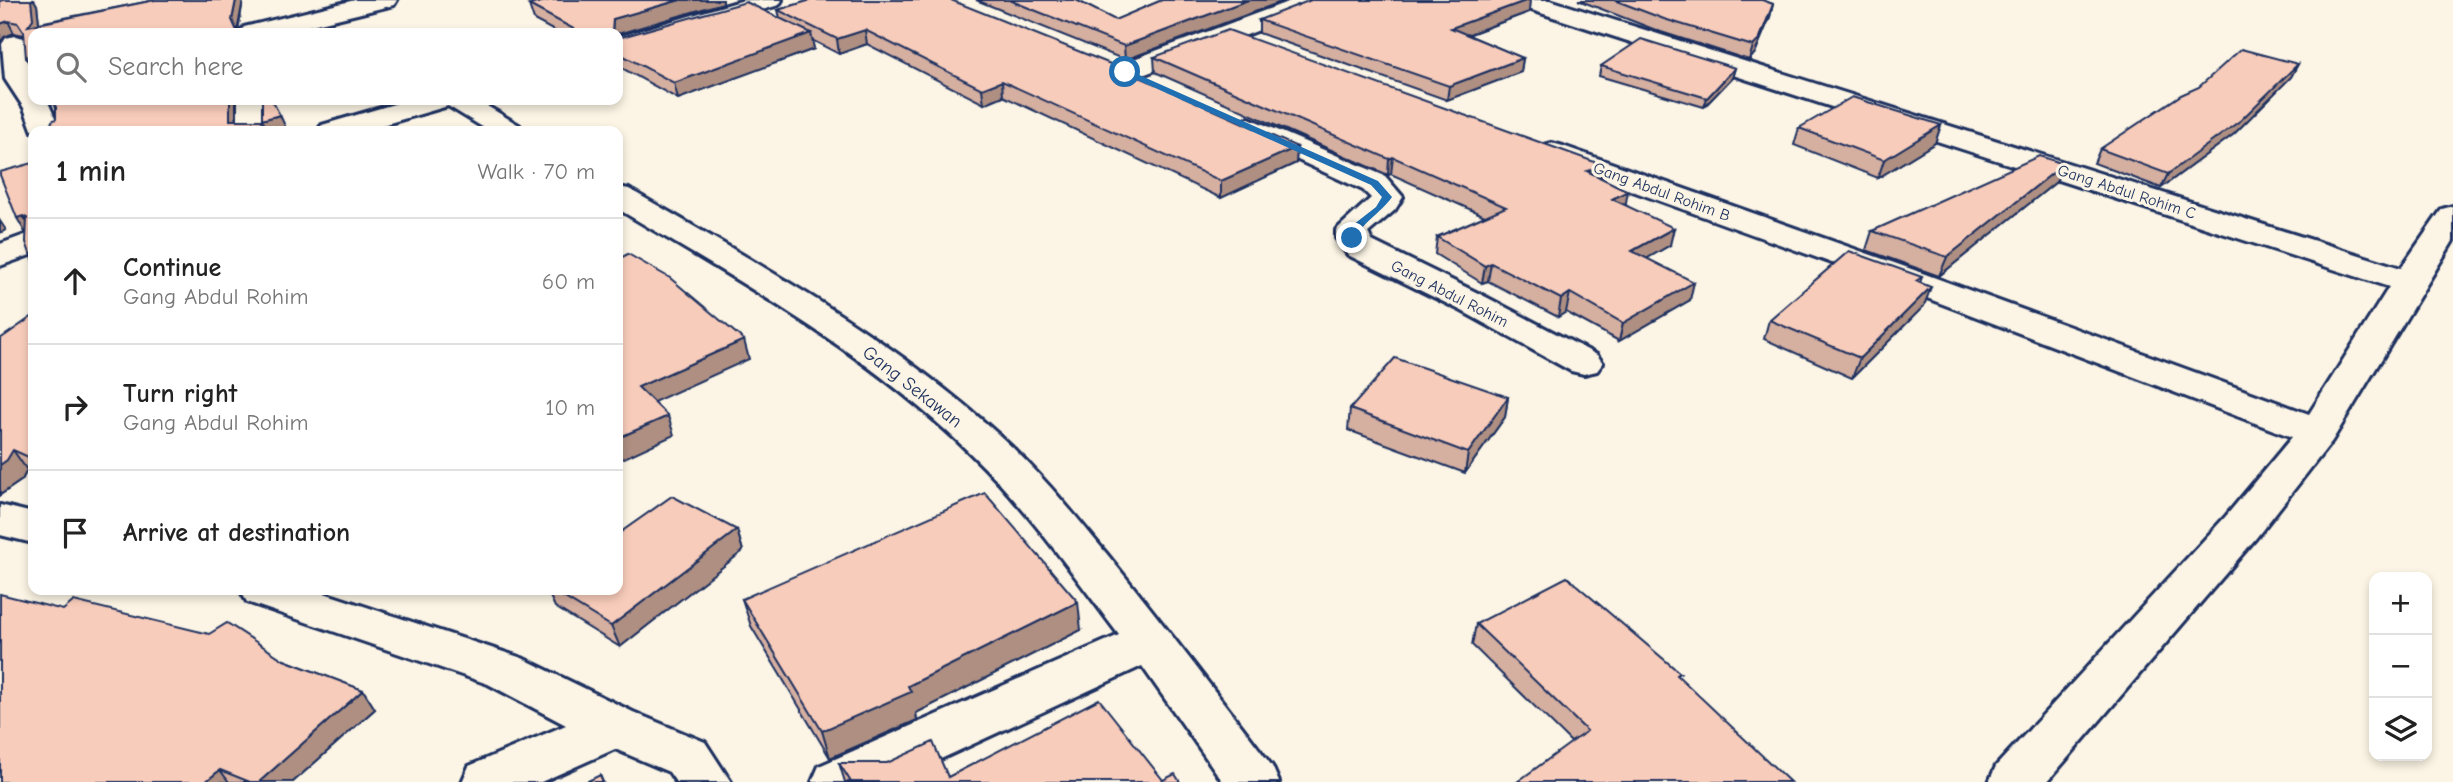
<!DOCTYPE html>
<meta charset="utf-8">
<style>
:root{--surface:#fff;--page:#f2f2f2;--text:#222;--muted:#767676;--line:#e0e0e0}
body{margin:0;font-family:"Comic Neue",sans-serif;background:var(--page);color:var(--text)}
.controls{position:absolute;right:21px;bottom:21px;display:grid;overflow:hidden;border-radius:14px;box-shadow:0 4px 10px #0003}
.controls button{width:63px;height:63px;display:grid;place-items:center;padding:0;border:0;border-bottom:2px solid var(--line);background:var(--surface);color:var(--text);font:35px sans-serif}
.stop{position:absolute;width:21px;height:21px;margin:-16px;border:5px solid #1f6fb2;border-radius:50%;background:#fff}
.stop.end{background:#1f6fb2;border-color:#fff;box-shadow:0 2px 7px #0008}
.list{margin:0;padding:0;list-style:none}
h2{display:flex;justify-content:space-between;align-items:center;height:91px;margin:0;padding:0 28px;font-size:30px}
h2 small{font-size:23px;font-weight:400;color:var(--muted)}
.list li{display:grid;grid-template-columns:46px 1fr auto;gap:21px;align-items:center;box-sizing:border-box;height:126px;padding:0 28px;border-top:2px solid var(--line)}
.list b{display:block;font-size:26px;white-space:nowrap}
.list p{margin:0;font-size:23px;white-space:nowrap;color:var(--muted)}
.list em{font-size:23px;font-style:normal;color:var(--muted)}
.icon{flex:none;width:38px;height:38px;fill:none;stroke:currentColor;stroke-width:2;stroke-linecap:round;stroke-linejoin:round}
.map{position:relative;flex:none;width:2453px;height:782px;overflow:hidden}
.search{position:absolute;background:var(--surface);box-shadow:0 4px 10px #0003;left:28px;top:28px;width:595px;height:77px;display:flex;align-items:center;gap:18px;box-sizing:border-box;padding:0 24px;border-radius:14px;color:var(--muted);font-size:26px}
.panel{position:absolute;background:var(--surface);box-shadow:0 4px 10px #0003;left:28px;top:126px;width:595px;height:469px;border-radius:14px}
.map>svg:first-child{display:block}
</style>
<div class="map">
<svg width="2453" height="782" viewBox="0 0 2453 782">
<rect width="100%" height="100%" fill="#fcf5e5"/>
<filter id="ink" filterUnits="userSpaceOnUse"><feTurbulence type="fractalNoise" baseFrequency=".0143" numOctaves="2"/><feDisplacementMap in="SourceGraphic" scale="14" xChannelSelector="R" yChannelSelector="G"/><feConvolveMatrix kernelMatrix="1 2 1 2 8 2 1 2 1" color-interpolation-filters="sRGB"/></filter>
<g filter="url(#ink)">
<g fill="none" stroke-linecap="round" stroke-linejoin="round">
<defs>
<g id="minor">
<polygon points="355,0 397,0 394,5 279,33 240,32 244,27"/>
<polygon points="1293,0 1327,0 1324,5 1135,78 1125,80 1115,78 1112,72 1115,66"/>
<polygon points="1513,0 1550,0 2401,268 2442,209 2453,206 2453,241 2332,441 2256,538 2047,782 1989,782 1996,766 2226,516 2292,437 1890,284 1541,158 1537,152 1541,146 1552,143 1563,146 1914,270 2309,414 2389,287 1516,5"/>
<polygon points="15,36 24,38 28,44 33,100 47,100 61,131 33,132 24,108 5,79 2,44 6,38"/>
<rect x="238" y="100" width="28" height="31"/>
<polygon points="444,100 477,100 519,125 524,131 489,131 448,106"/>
<polygon points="1249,118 1385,176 1403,197 1395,210 1368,233 1372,241 1486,297 1597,355 1603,363 1597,371 1584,374 1571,371 1462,311 1348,255 1336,238 1336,230 1371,198 1363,190 1239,133 1235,127 1239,121"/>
<path d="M618 187 629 189C757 263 889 335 999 435 1039 471 1072 512 1106 553 1163 623 1217 694 1272 766L1279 782H1223L1142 666 891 782H812L819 766 1119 635C1072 573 1027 508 971 454 868 353 741 282 618 209Z"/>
<polygon points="0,505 33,513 33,543 0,535"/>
<polygon points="240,590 315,590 522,658 633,712 705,742 731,782 676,782 669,772 615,749 541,782 462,782 469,766 566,725 488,684 247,602"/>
</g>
<g id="tertiary">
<polygon points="744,0 782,0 779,5 618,53 618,37"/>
<polygon points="408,100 452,100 448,106 362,131 317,131 322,125"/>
<polygon points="33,232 33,254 0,266 0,244"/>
</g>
</defs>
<use href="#minor" stroke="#1b2f5e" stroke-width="6"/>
<use href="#tertiary" stroke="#1b2f5e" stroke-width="6"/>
<use href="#minor" fill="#fcf5e5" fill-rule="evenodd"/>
<use href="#tertiary" fill="#fcf5e5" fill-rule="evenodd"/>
</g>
<g fill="#d5afa0" stroke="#1b2f5e" stroke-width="2">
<polygon points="4,0 34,0 37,5 39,23 155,0 243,0 238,32 24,35 14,33 4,37"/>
<polygon points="811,0 1297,147 1296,163 1221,198 1003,96 984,104 867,44 839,54 812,40 814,49 678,99 618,66 618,38 780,18 778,10"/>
<polygon points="976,0 1076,0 1115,20 1162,0 1286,0 1125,60"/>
<polygon points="1578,0 1762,0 1773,4 1770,17 1755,53 1749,60 1661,32"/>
<polygon points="723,3 618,34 618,33 558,33 534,20 529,5"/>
<polygon points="1529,12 1468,35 1523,58 1521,72 1447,100 1259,33 1259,20"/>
<polygon points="1154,57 1603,165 1601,177 1626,205 1670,245 1647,258 1690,300 1619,341 1566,312 1558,317 1488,281 1482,283 1435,254 1437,237 1485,216 1391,174 1388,175 1155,72"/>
<polygon points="2298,64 2291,77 2234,134 2161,188 2094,163 2100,149"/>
<polygon points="1601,66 1735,68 1732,78 1704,107 1599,76"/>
<polygon points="1941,125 1935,143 1878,178 1794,145 1799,128"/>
<polygon points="2056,182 1939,276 1866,250 1872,231"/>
<polygon points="1922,277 1920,283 1924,306 1852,378 1764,339 1769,320"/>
<polygon points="33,316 33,473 27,470 22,480 0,495"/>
<polygon points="1508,397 1505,417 1465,473 1348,430 1350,409"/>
<polygon points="737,530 743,551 620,647 555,607 547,590 618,590"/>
<polygon points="742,599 1081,630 916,713 917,720 830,758 751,626"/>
<polygon points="63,610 284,660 363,690 375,709 293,782 0,782"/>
<polygon points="1476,624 1680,673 1571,742 1472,645"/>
<polygon points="839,763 948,777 1163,780 1180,782 845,782"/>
</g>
<g fill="#ae8f82" stroke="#1b2f5e" stroke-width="2">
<polygon points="31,0 34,0 37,5 40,31 28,26"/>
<polygon points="236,0 243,0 237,32 232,20"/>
<polygon points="680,0 723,0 723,3 618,34 618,33 612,33 613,19"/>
<polygon points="1248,0 1286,0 1125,60 1124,46"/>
<polygon points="1528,0 1530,0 1529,12 1450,41 1451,28"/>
<polygon points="1773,4 1770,17 1755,53 1749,60 1753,46"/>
<polygon points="8,21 14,33 4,37 0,43 0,24"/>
<polygon points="865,30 867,44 839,54 837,39"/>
<polygon points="811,33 814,49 678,99 674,83"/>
<polygon points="1523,58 1521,72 1447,100 1449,86"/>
<polygon points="2298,64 2291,77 2234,134 2161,188 2168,174"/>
<polygon points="1735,68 1732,78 1704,107 1707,98"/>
<polygon points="1002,81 1003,96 984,104 982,89"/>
<polygon points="230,100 236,100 236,131 230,120"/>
<polygon points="280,115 286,128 275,131 266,131 261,120"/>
<polygon points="1941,125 1935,143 1878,178 1884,160"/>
<polygon points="1297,147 1296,163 1221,198 1221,181"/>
<polygon points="1393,157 1391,174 1388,175 1389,159"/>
<polygon points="2064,164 2056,182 1939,276 1947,257"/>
<polygon points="1603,165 1600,182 1587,171"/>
<polygon points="1628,191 1625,208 1612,199"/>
<polygon points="23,216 32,230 25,232 17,218"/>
<polygon points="0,221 6,230 0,233"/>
<polygon points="1674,228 1670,245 1629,269 1632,251"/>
<polygon points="1491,263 1488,281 1482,283 1485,266"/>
<polygon points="1694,282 1690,300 1619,341 1623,323"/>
<polygon points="1931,287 1924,306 1852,378 1860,358"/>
<polygon points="1570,293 1566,312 1558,317 1561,299"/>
<polygon points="744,340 749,359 645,406 638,387"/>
<polygon points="1508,397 1505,417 1465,473 1468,453"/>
<polygon points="668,416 674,435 618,461 618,438"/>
<polygon points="13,450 27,470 22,480 0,495 0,465"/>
<polygon points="737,530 743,551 620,647 611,626"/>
<polygon points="1078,602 1081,630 916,713 917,720 830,758 822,731 908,686"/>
<polygon points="363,690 375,709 293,782 259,782"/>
<polygon points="220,770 229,782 205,782"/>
</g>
<g fill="#f8ccba" stroke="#1b2f5e" stroke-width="2">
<polygon points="4,0 31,0 33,19 28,26 155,0 236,0 232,20 238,33 33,33 33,70 26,58 24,32 18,23 8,21 0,24 0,1"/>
<polygon points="550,0 680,0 613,19 612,33 581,33 529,5"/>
<polygon points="811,0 951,0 1113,65 1297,147 1221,181 1002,81 982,89 865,30 837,39 778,10"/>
<polygon points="1009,0 1076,0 1115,20 1162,0 1248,0 1124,46"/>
<polygon points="1311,0 1528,0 1451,28 1523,58 1449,86 1259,20"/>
<polygon points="1614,0 1762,0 1773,4 1759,40 1753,46 1664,19"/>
<polygon points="746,2 811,33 674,83 618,53 618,38"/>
<polygon points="1228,30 1603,165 1587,171 1628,191 1612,199 1674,228 1632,251 1694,282 1623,323 1570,293 1561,299 1491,263 1485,266 1437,237 1506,207 1393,157 1389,159 1154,57"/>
<polygon points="1641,39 1735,68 1707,98 1601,66"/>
<polygon points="2241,49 2298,64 2241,120 2168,174 2100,149 2181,95 2199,87"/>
<polygon points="1852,97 1941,125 1884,160 1799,128"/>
<polygon points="52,100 230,100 230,120 262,120 262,100 272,100 280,115 261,120 271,131 49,131 52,121 56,119 56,107"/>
<polygon points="2039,156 2064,164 1947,257 1872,231"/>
<polygon points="33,163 33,262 26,242 27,218 23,216 17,218 0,175 0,172"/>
<polygon points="1849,251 1922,277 1916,281 1931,287 1860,358 1769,320"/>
<polygon points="628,254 670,278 744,340 638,387 668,416 618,438 618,259"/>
<polygon points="33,316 33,459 13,450 7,460 0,465 0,339"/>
<polygon points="1395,358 1508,397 1468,453 1350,409"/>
<polygon points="985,493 1078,602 908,686 911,692 822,731 742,599"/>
<polygon points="672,496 737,530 611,626 552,590 618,590 618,534"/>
<polygon points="1567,577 1680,673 1677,675 1790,782 1517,782 1587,731 1476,624"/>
<polygon points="0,594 63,610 74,601 209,634 227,623 284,660 363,690 259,782 250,782 220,770 205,782 0,782"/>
<polygon points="1099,699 1163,780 1175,774 1180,782 851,782 839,763 887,763 933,742 948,777"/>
<polygon points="600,775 603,782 586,782"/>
</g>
</g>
<path fill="#1f6fb2" d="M1122 70H1128L1378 181 1392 197C1381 213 1360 224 1355 240H1348L1349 228 1376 207 1382 197 1371 185 1122 73Z"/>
<g text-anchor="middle" stroke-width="6" stroke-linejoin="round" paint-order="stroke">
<g font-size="16" fill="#1b2f5e" stroke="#fcf5e5">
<text transform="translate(1662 191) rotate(20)" y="6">Gang Abdul Rohim B</text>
<text transform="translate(2127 191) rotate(18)" y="6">Gang Abdul Rohim C</text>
<text transform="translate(1450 293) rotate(27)" y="6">Gang Abdul Rohim</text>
</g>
<g font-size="19" fill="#1b2f5e" stroke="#fcf5e5">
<text transform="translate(913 386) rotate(38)" y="7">Gang Sekawan</text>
</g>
</g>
</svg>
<div class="controls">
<button>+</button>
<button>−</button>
<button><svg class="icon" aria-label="layers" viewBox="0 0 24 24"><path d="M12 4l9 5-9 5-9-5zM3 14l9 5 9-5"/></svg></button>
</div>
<div class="stop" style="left:1125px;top:72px"></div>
<div class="stop end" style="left:1352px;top:238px"></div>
<div class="search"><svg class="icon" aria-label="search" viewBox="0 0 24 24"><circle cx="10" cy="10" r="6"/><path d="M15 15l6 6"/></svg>Search here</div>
<section class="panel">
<h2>1 min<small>Walk · 70 m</small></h2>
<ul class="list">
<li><svg class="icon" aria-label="ahead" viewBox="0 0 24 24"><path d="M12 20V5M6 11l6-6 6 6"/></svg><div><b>Continue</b><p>Gang Abdul Rohim</p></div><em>60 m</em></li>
<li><svg class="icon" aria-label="right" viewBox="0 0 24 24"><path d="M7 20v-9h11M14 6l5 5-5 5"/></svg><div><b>Turn right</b><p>Gang Abdul Rohim</p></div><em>10 m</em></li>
<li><svg class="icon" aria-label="arrive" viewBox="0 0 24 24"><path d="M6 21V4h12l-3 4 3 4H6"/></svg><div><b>Arrive at destination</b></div></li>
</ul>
</section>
</div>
